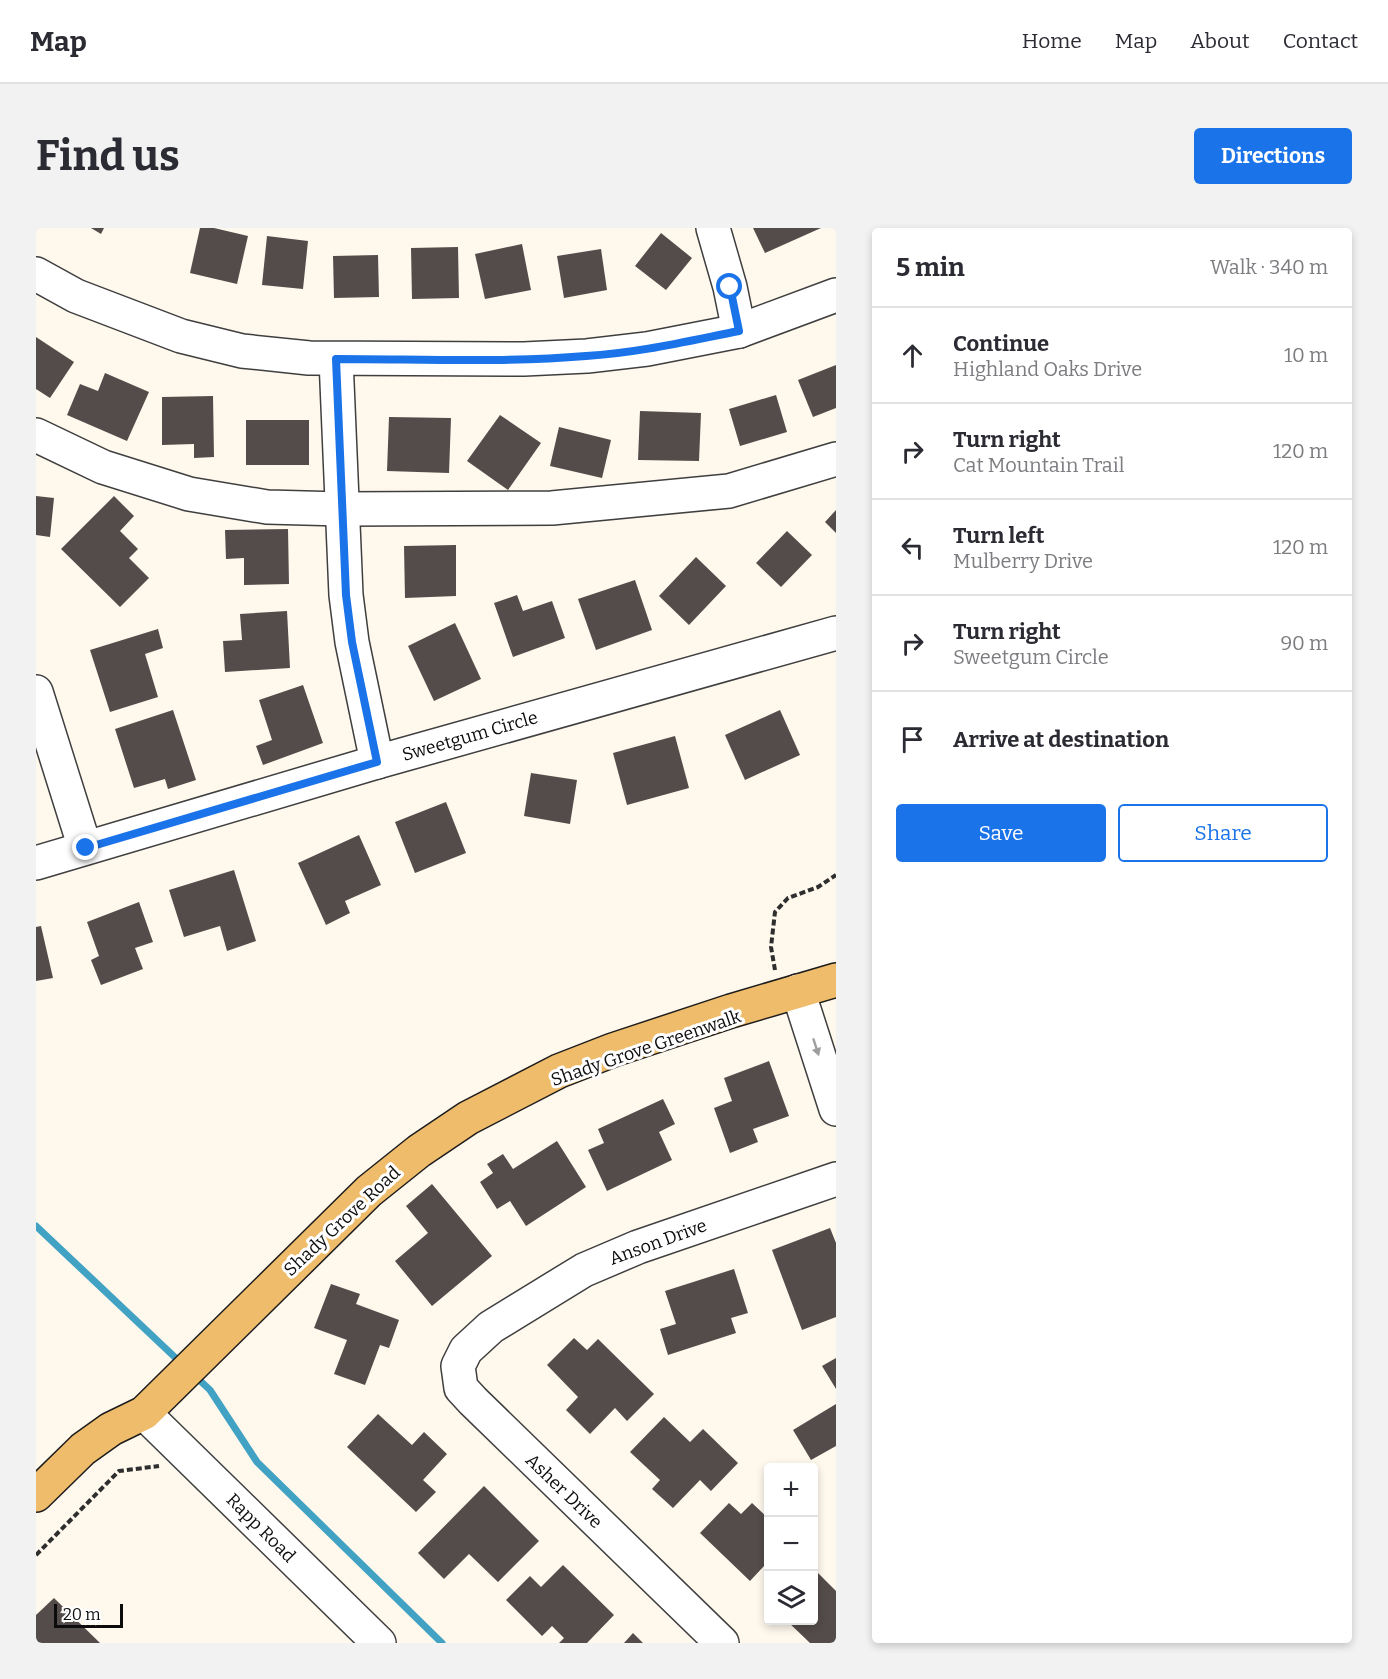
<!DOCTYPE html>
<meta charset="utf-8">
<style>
:root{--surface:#fff;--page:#f2f2f3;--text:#2b2b33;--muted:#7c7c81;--line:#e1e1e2;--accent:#1a73e8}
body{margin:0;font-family:Bitter,serif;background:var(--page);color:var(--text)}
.controls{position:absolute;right:18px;bottom:18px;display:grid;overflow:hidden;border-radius:6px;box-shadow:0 3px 9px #0003}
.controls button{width:54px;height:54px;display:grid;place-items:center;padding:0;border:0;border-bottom:2px solid var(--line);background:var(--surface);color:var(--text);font:30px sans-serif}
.scale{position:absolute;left:18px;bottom:15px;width:69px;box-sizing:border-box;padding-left:6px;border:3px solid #0c0c0c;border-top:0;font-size:16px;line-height:21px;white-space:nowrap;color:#0c0c0c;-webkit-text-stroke:4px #fff;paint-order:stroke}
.stop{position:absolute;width:18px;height:18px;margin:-14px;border:4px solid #1a73e8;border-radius:50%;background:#fff}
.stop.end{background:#1a73e8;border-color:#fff;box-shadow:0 2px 6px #0008}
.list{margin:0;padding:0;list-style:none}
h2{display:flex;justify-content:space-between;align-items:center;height:78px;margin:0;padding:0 24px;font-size:26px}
h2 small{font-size:20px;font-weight:400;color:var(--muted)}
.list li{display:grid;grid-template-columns:39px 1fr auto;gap:18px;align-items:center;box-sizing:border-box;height:96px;padding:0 24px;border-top:2px solid var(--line)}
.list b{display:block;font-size:22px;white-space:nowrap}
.list p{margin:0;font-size:20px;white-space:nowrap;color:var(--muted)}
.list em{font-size:20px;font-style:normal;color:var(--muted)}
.actions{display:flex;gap:12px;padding:18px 24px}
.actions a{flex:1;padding:14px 0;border:2px solid var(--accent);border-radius:6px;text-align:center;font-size:21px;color:var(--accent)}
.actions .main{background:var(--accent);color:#fff}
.icon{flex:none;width:33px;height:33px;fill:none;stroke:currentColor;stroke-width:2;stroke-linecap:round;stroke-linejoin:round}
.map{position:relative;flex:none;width:800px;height:1415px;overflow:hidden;border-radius:6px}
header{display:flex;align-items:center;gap:36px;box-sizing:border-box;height:84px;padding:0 30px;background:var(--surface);border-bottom:2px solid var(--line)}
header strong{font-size:28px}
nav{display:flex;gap:33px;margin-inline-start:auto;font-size:21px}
.intro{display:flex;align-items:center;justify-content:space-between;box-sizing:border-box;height:144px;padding:0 36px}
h1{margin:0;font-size:42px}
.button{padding:15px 27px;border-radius:6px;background:var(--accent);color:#fff;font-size:21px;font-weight:700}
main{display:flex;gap:36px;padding:0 36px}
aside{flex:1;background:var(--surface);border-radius:6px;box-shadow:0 3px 9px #0003}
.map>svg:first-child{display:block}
</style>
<header>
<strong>Map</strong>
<nav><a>Home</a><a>Map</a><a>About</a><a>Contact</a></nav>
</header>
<div class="intro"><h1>Find us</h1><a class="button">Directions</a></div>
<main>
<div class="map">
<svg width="800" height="1415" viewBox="0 0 800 1415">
<rect width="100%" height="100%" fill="#fef8ed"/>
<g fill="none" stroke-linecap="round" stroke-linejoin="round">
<g stroke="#42a2c3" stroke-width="7">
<polyline points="0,998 145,1135"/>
<polyline points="158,1147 174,1162 221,1234 406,1415"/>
</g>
</g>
<g fill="#544c4a">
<polygon points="55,0 68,0 65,6"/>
<polygon points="164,0 178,0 212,8 201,56 154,45"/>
<polygon points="717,0 785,0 729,25"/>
<polygon points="625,5 656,30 630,62 599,38"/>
<polygon points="231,8 272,13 267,61 226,57"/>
<polygon points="486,16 495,62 449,71 439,26"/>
<polygon points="422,19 423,70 376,71 375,20"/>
<polygon points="565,21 571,62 528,70 521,28"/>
<polygon points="342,27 343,69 298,70 297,28"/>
<polygon points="0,109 38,134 14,170 0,161"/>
<polygon points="800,137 800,180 777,189 762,152"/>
<polygon points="69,145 113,164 91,213 31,187 44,156 62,163"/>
<polygon points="740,167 751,204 704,218 693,181"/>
<polygon points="177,168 178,229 158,230 158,216 126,217 126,169"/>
<polygon points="604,183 665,185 663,233 602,232"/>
<polygon points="464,187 505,215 472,262 431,233"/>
<polygon points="353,189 415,190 413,245 351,243"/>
<rect x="210" y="192" width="63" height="45"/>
<polygon points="523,199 575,212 566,250 514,238"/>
<polygon points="0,268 18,270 14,309 0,307"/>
<polygon points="78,268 98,288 84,303 102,321 93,330 113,350 84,379 25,321"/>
<polygon points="800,282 800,305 789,294"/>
<polygon points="252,301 253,356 208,357 208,330 190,331 189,302"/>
<polygon points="751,303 776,327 745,359 720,335"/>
<polygon points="420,317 420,368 369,370 368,318"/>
<polygon points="660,329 690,358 653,397 623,368"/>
<polygon points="599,352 616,402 560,422 542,371"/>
<polygon points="481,367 487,383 516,373 529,410 477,429 458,375"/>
<polygon points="251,383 254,440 189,444 187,413 206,412 204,386"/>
<polygon points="419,395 445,451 398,473 372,418"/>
<polygon points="122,401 127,420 109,426 122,469 74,484 54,422"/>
<polygon points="267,457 287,515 227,537 220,518 236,512 223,472"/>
<polygon points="137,482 160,552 132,561 129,551 98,560 79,501"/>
<polygon points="744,482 764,527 709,552 689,507"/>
<polygon points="639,508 653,560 591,577 577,525"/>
<polygon points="495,545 541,552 534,596 488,588"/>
<polygon points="410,574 430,625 379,645 359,594"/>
<polygon points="323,607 345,657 309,673 314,685 290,697 262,635"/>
<polygon points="198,642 220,713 191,723 184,698 148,709 133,662"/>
<polygon points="103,674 117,714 99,720 107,741 65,757 55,732 63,728 51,694"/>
<polygon points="5,698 17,750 0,753 0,699"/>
<polygon points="733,833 753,888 717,901 722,914 694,925 678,880 696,873 688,850"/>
<polygon points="627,871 639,896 623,904 636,932 571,963 552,922 568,915 562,901"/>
<polygon points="521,913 550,959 490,998 474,973 461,981 444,954 457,945 451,936 467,926 477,941"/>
<polygon points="396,956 456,1028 396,1078 359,1033 392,1005 370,978"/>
<polygon points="794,1000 800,1015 800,1089 766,1102 736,1022"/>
<polygon points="698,1041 712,1085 695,1090 700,1105 632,1127 624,1101 640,1096 629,1063"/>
<polygon points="295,1056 324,1066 320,1076 363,1092 353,1120 344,1117 329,1157 298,1146 311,1112 278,1100"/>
<polygon points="538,1110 551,1122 562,1111 618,1166 591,1193 579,1180 554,1206 530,1182 542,1169 511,1137"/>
<polygon points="800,1130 800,1161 786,1138"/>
<polygon points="800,1176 800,1218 775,1232 757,1202"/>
<polygon points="342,1186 376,1217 388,1204 411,1226 387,1252 400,1264 380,1284 311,1219"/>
<polygon points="628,1189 654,1214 667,1201 702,1235 675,1263 664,1252 637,1280 616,1261 624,1252 594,1224"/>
<polygon points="448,1258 503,1313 462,1354 433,1326 408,1351 382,1325"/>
<polygon points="693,1275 705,1286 716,1275 732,1290 732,1340 729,1337 714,1353 664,1305"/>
<polygon points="527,1337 578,1387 551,1415 523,1415 528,1410 516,1398 506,1408 470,1372 494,1348 505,1359"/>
<polygon points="778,1341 800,1363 800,1415 774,1415 750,1392 778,1392"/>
<polygon points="18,1370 64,1415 0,1415 0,1387"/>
<polygon points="597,1405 607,1415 588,1415"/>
</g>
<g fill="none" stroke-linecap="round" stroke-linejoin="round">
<defs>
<g id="minor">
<polyline points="677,0 694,59 703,103"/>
<polyline points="0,46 40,68 145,108 206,123 273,130 488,131 551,128 611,121 703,103 800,67"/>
<polyline points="300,131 310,367 316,414 341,534"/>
<polyline points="0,207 67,239 153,266 231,279 306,281 516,280 693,263 800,231"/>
<polyline points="0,464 49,620"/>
<polyline points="0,635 341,534 800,405"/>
<polyline points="762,763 800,881"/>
<polyline points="108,1185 343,1415"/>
<polyline points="686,1415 437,1173 425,1160 422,1138 430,1122 455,1099 548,1042 602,1019 800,951"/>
</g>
<polyline id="major" points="0,1267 47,1221 75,1201 108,1185 333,963 383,923 432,890 523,843 577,822 695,783 800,752"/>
</defs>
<use href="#minor" stroke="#3f3f3f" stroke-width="36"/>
<use href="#major" stroke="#1d1d1d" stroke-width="36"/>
<g stroke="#2e2e2e" stroke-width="4" stroke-dasharray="6 3" stroke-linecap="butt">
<polyline points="739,742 735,719 739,684 752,670 782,659 800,647"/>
<polyline points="0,1327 83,1243 123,1238"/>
</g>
<use href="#minor" stroke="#fff" stroke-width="33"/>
<use href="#major" stroke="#efbc6c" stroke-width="33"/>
</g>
<defs><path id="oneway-solid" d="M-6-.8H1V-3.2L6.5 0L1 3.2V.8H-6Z" transform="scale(1.5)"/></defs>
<use fill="#9e9e9e" href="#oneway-solid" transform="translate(780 819) rotate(72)"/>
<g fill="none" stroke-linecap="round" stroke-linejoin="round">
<path stroke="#1a73e8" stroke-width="8" d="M50 620 341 534 316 414 310 367 300 131C383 131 467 135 550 128 602 125 652 113 703 103L694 59"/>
</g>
<g text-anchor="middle" stroke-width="6" stroke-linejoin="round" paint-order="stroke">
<g font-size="18" fill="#0c0c0c" stroke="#fff">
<text transform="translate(434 508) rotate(-16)" y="6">Sweetgum Circle</text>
<text transform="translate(610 820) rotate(-19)" y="6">Shady Grove Greenwalk</text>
<text transform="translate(306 993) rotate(-43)" y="6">Shady Grove Road</text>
<text transform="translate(622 1014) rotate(-20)" y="6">Anson Drive</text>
<text transform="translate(528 1263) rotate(44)" y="6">Asher Drive</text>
<text transform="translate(225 1300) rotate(45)" y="6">Rapp Road</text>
</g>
</g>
</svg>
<div class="controls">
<button>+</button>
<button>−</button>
<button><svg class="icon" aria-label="layers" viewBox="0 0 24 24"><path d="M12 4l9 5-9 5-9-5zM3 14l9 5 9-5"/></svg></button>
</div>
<div class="scale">20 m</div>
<div class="stop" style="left:694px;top:59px"></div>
<div class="stop end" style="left:50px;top:620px"></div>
</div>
<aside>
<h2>5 min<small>Walk · 340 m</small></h2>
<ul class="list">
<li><svg class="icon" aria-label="ahead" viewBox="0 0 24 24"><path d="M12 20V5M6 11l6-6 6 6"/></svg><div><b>Continue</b><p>Highland Oaks Drive</p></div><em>10 m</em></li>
<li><svg class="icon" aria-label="right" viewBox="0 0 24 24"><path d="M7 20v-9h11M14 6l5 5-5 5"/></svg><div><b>Turn right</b><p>Cat Mountain Trail</p></div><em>120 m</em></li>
<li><svg class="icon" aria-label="left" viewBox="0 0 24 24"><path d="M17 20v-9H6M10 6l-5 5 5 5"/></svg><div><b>Turn left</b><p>Mulberry Drive</p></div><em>120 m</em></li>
<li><svg class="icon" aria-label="right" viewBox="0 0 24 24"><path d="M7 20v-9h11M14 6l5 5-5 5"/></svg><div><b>Turn right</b><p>Sweetgum Circle</p></div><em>90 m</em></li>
<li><svg class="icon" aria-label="arrive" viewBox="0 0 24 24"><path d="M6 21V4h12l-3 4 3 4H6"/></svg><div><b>Arrive at destination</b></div></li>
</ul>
<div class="actions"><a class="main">Save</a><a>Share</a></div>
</aside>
</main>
